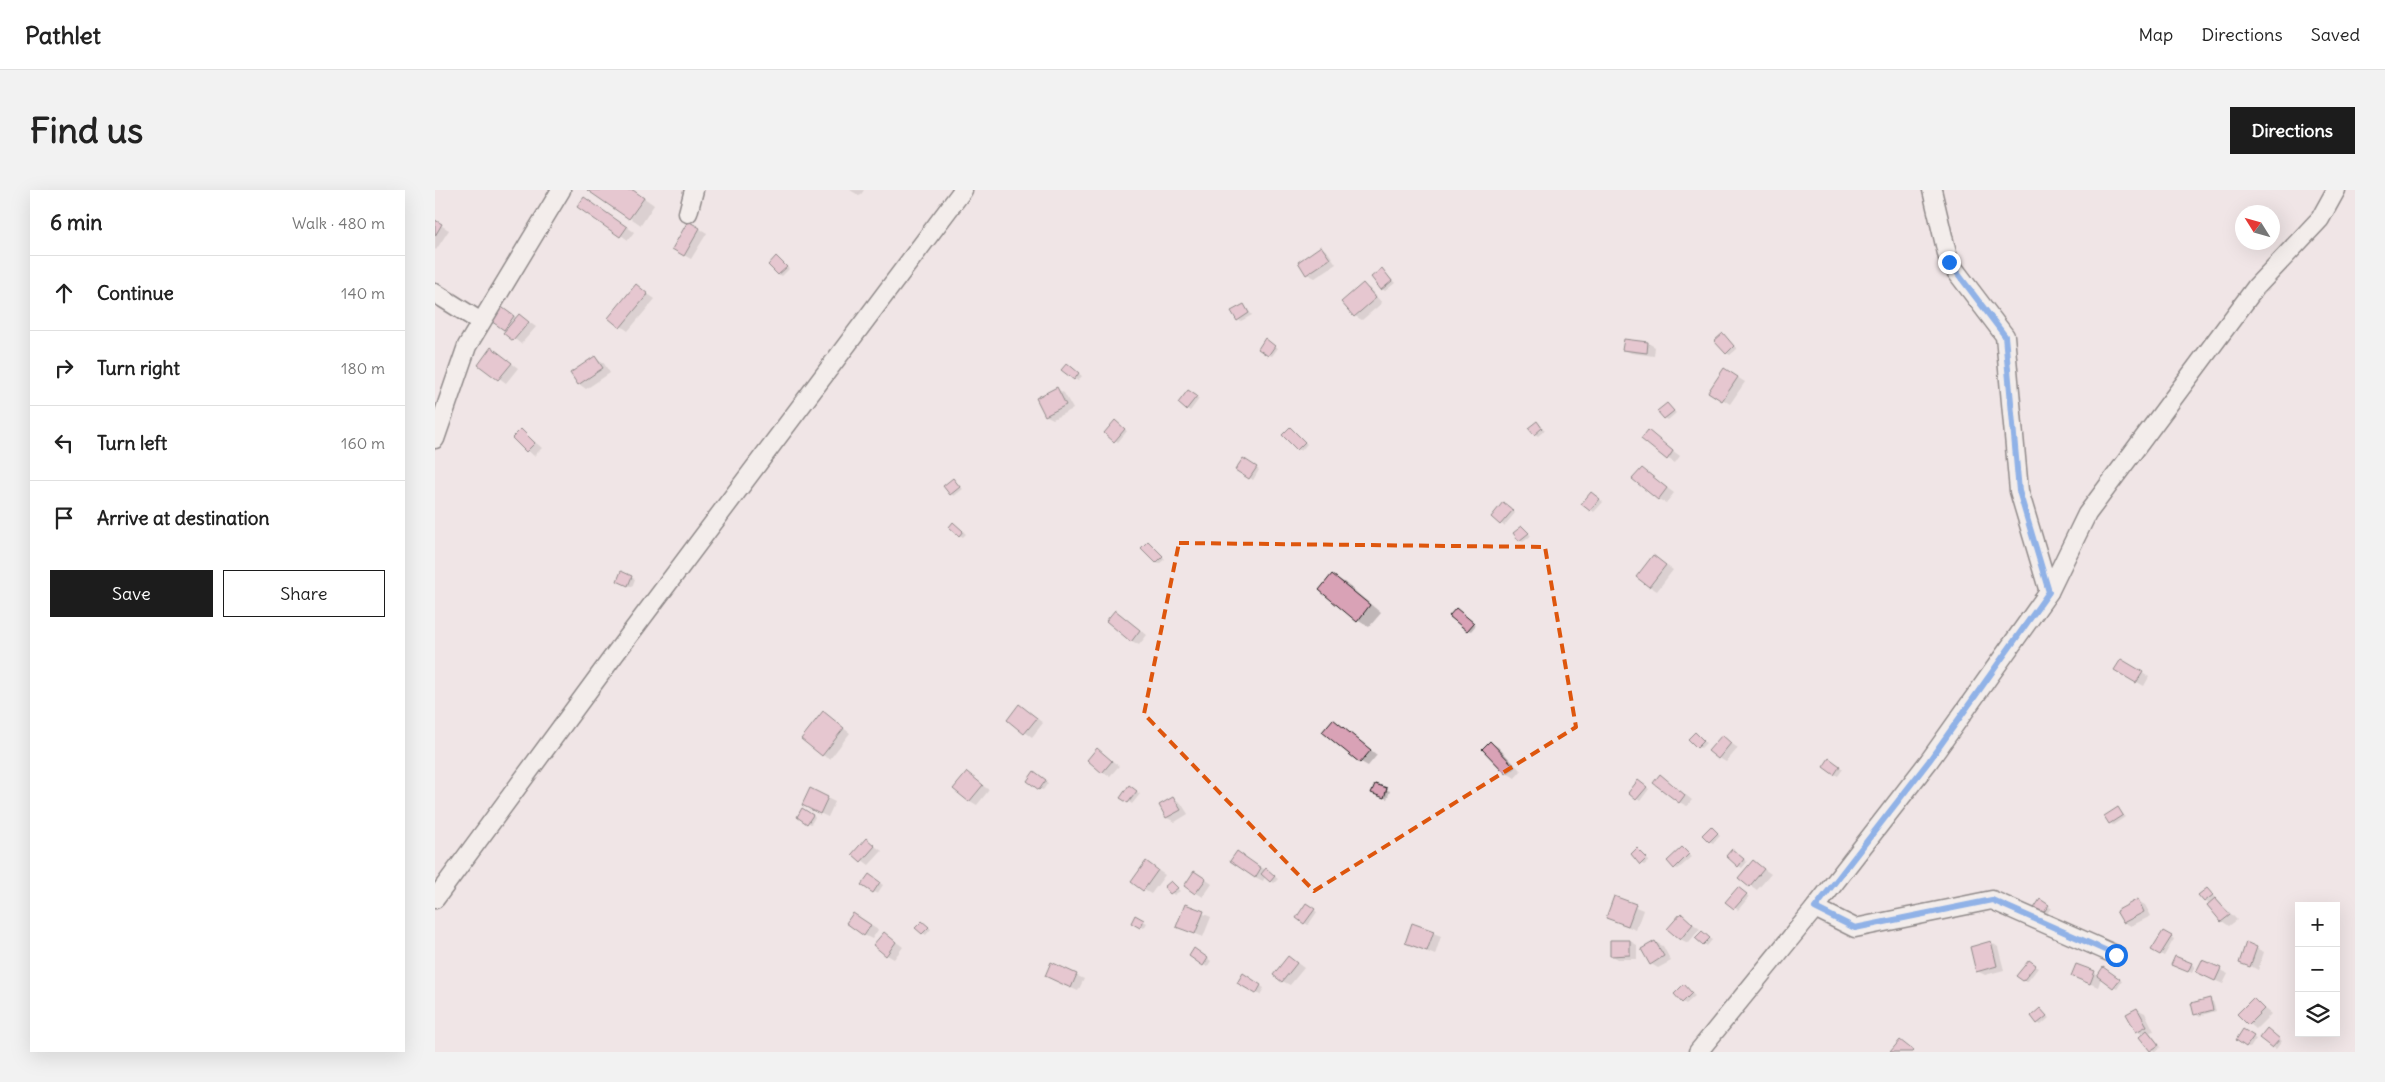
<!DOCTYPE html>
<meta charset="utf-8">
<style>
:root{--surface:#fff;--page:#f2f2f2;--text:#222;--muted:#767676;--line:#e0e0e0;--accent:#1c1c1c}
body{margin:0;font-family:Delius,sans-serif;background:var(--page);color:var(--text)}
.controls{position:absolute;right:15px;bottom:15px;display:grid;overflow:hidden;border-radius:0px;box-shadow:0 5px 20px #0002}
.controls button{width:45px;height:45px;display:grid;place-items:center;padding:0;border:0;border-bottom:1px solid var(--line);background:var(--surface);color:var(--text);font:25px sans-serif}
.compass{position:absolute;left:1800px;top:15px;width:45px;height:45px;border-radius:50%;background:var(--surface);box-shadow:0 5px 20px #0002;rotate:307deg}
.stop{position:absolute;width:15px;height:15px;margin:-11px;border:4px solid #1a73e8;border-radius:50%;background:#fff}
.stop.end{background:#1a73e8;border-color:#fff;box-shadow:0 1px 5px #0008}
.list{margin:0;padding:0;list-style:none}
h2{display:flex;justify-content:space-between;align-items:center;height:65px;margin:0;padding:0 20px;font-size:21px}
h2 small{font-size:16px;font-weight:400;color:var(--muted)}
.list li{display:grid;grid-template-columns:32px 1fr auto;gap:15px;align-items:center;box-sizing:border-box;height:75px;padding:0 20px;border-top:1px solid var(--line)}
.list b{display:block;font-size:19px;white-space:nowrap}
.list em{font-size:16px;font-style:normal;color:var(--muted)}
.actions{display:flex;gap:10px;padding:15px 20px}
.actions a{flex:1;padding:11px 0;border:1px solid var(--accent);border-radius:0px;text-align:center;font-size:18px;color:var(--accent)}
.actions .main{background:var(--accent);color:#fff}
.icon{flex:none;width:28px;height:28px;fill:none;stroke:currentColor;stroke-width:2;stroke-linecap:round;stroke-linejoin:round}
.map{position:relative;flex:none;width:1920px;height:862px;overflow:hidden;border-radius:0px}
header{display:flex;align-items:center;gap:30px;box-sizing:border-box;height:70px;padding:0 25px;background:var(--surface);border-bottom:1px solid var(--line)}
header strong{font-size:24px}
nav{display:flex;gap:28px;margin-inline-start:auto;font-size:18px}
.intro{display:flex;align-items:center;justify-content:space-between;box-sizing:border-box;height:120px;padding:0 30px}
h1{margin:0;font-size:35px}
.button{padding:12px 22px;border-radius:0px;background:var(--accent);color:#fff;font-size:18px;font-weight:700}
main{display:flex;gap:30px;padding:0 30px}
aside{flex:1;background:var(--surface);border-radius:0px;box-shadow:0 5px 20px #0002}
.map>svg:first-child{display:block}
</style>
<header>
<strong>Pathlet</strong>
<nav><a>Map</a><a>Directions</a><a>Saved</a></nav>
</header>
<div class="intro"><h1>Find us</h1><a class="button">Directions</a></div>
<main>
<aside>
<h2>6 min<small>Walk · 480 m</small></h2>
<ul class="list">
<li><svg class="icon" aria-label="ahead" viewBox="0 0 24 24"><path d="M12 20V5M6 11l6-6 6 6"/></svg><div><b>Continue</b></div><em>140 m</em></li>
<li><svg class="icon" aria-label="right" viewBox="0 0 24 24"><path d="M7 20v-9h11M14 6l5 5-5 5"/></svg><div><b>Turn right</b></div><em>180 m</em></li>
<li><svg class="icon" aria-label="left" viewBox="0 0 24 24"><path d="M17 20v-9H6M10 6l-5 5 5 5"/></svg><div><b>Turn left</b></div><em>160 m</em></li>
<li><svg class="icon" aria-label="arrive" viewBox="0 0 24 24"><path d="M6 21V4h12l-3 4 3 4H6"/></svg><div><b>Arrive at destination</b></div></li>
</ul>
<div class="actions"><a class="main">Save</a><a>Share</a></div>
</aside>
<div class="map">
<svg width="1920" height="862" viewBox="0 0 1920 862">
<rect width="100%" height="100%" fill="#f0e5e6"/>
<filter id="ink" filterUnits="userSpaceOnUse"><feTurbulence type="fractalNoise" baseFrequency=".02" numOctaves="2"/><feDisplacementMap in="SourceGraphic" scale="10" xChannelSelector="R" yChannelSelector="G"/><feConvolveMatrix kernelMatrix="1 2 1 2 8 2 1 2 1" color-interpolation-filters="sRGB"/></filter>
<g filter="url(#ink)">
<g fill="#0003">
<polygon points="154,0 198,0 219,15 206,35"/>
<polygon points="415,0 429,0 425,6"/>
<polygon points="150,8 199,42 193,50 144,16"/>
<polygon points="0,32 14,40 1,60 0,59"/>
<polygon points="253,32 272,43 256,69 238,59"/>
<polygon points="886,57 893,62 901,74 880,88 872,84"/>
<polygon points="342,68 354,79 347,86 344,84"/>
<polygon points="947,79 960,93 950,101 947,99"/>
<polygon points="928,95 935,99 947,113 927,130 920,126"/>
<polygon points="201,96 220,109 193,141 175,128"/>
<polygon points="809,115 817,125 806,131 803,130"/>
<polygon points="68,118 82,128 84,125 101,137 86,154 52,127"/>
<polygon points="1291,147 1302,159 1295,165 1291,163"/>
<polygon points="834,152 843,158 837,166 834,165"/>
<polygon points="1213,153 1220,157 1219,166 1196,163 1189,159"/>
<polygon points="57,159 83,178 71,193 45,174"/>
<polygon points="160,168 168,172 175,183 151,199 144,194 137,184"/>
<polygon points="635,177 647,186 643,191 640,189"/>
<polygon points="1297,184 1310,192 1295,214 1275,201"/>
<polygon points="622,199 629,203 638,219 618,229 610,225"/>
<polygon points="757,203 764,209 755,221 752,219"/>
<polygon points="1232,214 1241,223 1233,230 1230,228"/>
<polygon points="1102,233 1110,240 1103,246 1100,244"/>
<polygon points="683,234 692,241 683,252 680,250"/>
<polygon points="86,240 107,258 99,266 79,248"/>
<polygon points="858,241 872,254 866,261 863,259"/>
<polygon points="1213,242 1245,266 1240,273 1232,268"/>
<polygon points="809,269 824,280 818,290 802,279"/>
<polygon points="1207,279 1239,303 1231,313 1223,309"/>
<polygon points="518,289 528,299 519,306 516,304"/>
<polygon points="1160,305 1168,312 1159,322 1148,314"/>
<polygon points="1072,316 1080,323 1069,336 1058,327"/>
<polygon points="522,336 531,344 528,347 524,345"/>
<polygon points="1088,337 1096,346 1088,352 1085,350"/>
<polygon points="713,353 730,369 725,373 721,372"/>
<polygon points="1219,367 1238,380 1222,401 1214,396"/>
<polygon points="187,383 200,389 197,397 187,392"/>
<polygon points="898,386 909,392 946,423 934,437 922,430"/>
<polygon points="680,421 712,445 704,455 697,451"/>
<polygon points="1025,421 1041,435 1036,441 1033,440"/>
<polygon points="1686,471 1714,487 1709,496 1681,480"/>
<polygon points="585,515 608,533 597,547 573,530"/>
<polygon points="388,523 415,543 395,569 387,565"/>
<polygon points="905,535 942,565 933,576 926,572"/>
<polygon points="1263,546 1271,553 1266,558 1262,557"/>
<polygon points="1287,547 1303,558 1291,572 1284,568"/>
<polygon points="1055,552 1063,557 1086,581 1080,588 1072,583 1049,559"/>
<polygon points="662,559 684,576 675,586 668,582"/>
<polygon points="1397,572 1408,579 1403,586 1399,584"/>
<polygon points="532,584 554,600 542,615 535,611"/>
<polygon points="602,585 613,593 608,600 604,599"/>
<polygon points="1232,590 1257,610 1252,616 1244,612"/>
<polygon points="1206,593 1214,599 1205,611 1194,603"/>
<polygon points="941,595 955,601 952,609 941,604"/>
<polygon points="698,599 705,604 697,614 687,607"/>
<polygon points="376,600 400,612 393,627 376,619"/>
<polygon points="738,608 746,613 753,624 740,632 732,628 726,616"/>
<polygon points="1683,619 1690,627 1678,635 1675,633"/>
<polygon points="367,620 380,627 376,634 363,627"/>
<polygon points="1277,638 1285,646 1278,653 1274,651"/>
<polygon points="431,650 447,661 434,675 419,664"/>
<polygon points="1247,658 1257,667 1243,679 1240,678"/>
<polygon points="1202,660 1214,671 1209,675 1206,674"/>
<polygon points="1301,663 1312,672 1307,678 1304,676"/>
<polygon points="809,667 834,682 843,689 839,693 830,687 828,691 820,687"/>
<polygon points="1319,672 1336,684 1322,700 1305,688"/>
<polygon points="718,677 730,685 716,704 709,700"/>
<polygon points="767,687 777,694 768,707 750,696"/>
<polygon points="437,688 448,695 442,704 428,695"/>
<polygon points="736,693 745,701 739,705 731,697"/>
<polygon points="1772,699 1802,730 1794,736 1787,731 1773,715 1775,714 1770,711"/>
<polygon points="1306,700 1314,707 1303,720 1292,712"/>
<polygon points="1179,708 1208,720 1201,740 1172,728"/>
<polygon points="1605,711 1616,718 1606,732"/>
<polygon points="1703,711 1710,715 1716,726 1696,736 1688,732"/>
<polygon points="750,716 776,727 768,747 743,736"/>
<polygon points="875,717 882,722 873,735 862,728"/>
<polygon points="1246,725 1265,739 1253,753 1245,749"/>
<polygon points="701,727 712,733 709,738 698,732"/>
<polygon points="426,729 443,740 437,749 429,745"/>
<polygon points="490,734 496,739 491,745 488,743"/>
<polygon points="978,735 1006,746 1000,765 971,753"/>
<polygon points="1728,742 1739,749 1729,766 1718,760"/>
<polygon points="1270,744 1277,750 1272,756 1269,754"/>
<polygon points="456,748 468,757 459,769 452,765"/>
<polygon points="1195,751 1202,755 1202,769 1183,769 1176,765"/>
<polygon points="1220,752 1228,756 1236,771 1223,778 1216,774"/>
<polygon points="1556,752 1563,757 1569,780 1550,785 1542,781"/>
<polygon points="1812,754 1829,762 1823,780 1812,774"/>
<polygon points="763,761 776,771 772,777 769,775"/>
<polygon points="854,767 869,778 855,795 847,791"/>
<polygon points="1741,767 1760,776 1757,783 1741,776"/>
<polygon points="1767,771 1793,784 1788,794 1770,786"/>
<polygon points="617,774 649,789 643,801 618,790"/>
<polygon points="1598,774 1603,778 1592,792 1583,786"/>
<polygon points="1642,775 1664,785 1672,781 1687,791 1682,799 1666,788 1663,797 1638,786"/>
<polygon points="808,785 829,798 825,805 804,792"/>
<polygon points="1249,796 1260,806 1251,814 1248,812"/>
<polygon points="1775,810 1778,812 1781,821 1764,826 1760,824"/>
<polygon points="1818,810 1836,824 1821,839 1803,824"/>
<polygon points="1702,819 1710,823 1719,841 1715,842 1726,857 1720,862 1706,847 1708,845 1702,841"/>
<polygon points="1605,820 1614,828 1606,835 1603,833"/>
<polygon points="1809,841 1821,849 1815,858 1803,850"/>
<polygon points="1836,842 1847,851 1841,859 1837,857"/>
</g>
<g fill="#d9a2b6" stroke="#1c1c1c">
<polygon points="152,0 198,0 209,8 194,29"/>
<polygon points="149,7 192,37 185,47 142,17"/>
<polygon points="0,30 7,34 0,46"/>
<polygon points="253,31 265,38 249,66 237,59"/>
<polygon points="886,56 895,69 871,85 863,72"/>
<polygon points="341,66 352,77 343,85 333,75"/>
<polygon points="947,78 957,91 946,100 936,87"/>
<polygon points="928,93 941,108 919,127 906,112"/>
<polygon points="201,94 213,104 185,138 173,128"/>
<polygon points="61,113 79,126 69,140 50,127"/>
<polygon points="809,114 814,123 802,131 796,121"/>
<polygon points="84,124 94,132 78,151 68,143"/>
<polygon points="1288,143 1299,156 1291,164 1279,151"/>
<polygon points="830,148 840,156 833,166 823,159"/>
<polygon points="1189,149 1213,152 1212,163 1187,160"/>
<polygon points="56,157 77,173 63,190 43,175"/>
<polygon points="160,166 168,178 143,195 135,183"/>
<polygon points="632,173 644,183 639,190 626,180"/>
<polygon points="1289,178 1303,187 1287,211 1273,202"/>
<polygon points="622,197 631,215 610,226 601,208"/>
<polygon points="753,200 762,206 751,220 743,213"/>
<polygon points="1232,213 1239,221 1229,229 1222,221"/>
<polygon points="680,230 690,239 679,252 669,243"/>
<polygon points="1102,231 1107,238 1099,245 1093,238"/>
<polygon points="855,237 870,252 862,260 847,245"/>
<polygon points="86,239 100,253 91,262 77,248"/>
<polygon points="1213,240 1238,261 1232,270 1206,249"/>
<polygon points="808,268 822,277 814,289 800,280"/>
<polygon points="1207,278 1232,298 1223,310 1197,289"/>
<polygon points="518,288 525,297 515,305 508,296"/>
<polygon points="1156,302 1165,309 1155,321 1146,314"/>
<polygon points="1068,312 1078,320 1065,335 1056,327"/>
<polygon points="518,332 528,341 524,346 514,337"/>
<polygon points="1087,336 1094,343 1084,351 1078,343"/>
<polygon points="713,351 728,366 721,373 706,358"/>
<polygon points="1218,365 1231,375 1214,397 1201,387"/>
<polygon points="186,381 197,386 193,396 182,391"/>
<polygon points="897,384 935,415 922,432 884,400"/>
<polygon points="1021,418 1039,433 1032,441 1014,426"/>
<polygon points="680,420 705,440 696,452 671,431"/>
<polygon points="1686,469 1708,482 1701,493 1679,480"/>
<polygon points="584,514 602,528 589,544 572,530"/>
<polygon points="388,521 409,538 387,566 366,549"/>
<polygon points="898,529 936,560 925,573 887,542"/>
<polygon points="1260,542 1269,551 1262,558 1253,549"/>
<polygon points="1287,545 1296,553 1283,569 1273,561"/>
<polygon points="1055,551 1080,577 1071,584 1047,559"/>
<polygon points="662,558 677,571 667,583 652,570"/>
<polygon points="1394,568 1405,576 1399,585 1388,577"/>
<polygon points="599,581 611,590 604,600 592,591"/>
<polygon points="532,582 548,595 534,612 518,599"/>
<polygon points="1225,584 1250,605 1244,613 1218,593"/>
<polygon points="1203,590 1212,597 1201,610 1193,603"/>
<polygon points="940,594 952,598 949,608 936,603"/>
<polygon points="694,595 702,601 693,613 685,608"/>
<polygon points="375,598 393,607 385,624 367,615"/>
<polygon points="738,607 746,620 731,628 724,615"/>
<polygon points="1683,617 1688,625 1674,634 1669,626"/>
<polygon points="367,618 378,625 372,634 362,627"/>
<polygon points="1276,636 1283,643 1274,652 1267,645"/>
<polygon points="431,648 440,656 426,672 417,664"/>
<polygon points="1247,657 1254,664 1239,679 1232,671"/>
<polygon points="1202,658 1212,668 1205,675 1196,664"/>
<polygon points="1297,659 1309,669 1303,677 1291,666"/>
<polygon points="802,661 826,678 820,688 795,671"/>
<polygon points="1318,670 1329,679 1314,697 1303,688"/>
<polygon points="711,671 723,680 708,701 696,692"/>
<polygon points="831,678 840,686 835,692 826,684"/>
<polygon points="759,681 771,689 760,704 749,696"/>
<polygon points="434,684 445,692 438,703 426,695"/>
<polygon points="736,691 743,698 735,704 729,697"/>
<polygon points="1303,697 1312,704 1299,719 1290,712"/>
<polygon points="1772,698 1778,705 1769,712 1763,705"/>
<polygon points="1179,706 1201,714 1193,736 1171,728"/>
<polygon points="1780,708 1795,725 1786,732 1772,715"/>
<polygon points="1605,709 1614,715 1602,732 1594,726"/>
<polygon points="1703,709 1709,722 1688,733 1681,721"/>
<polygon points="871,713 880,719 869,734 861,728"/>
<polygon points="750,714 769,721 760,744 741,737"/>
<polygon points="418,723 436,735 429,746 411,733"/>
<polygon points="1246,723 1258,734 1245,750 1232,739"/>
<polygon points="700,725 709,730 705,738 696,733"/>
<polygon points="487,731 494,737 487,744 480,738"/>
<polygon points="977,733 999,741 992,761 970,753"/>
<polygon points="1267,741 1275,748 1268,755 1260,748"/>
<polygon points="1728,741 1737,746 1725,765 1716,760"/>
<polygon points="449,742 461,752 451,766 438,755"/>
<polygon points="1175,750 1195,750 1195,765 1175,766"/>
<polygon points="1220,751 1229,766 1215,775 1206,759"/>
<polygon points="1556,751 1562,776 1541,782 1535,757"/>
<polygon points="1811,752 1822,757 1815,777 1804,773"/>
<polygon points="759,758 773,768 768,776 754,766"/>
<polygon points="853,766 862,773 847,792 838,785"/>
<polygon points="1740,766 1757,773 1753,782 1736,775"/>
<polygon points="1594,770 1601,775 1588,791 1581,786"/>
<polygon points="1767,770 1786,778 1780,791 1761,782"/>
<polygon points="616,772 642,784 636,798 610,786"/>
<polygon points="1641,774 1660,781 1655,794 1636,786"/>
<polygon points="1668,777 1685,789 1678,798 1662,786"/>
<polygon points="808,783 826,795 821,804 802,793"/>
<polygon points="1249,794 1257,803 1247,813 1239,804"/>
<polygon points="1775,808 1778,820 1759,825 1756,813"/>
<polygon points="1818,808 1829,819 1813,835 1802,824"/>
<polygon points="1605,818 1612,826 1602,834 1596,826"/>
<polygon points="1702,818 1712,836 1701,842 1691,824"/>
<polygon points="1832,838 1845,849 1837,858 1824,848"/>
<polygon points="1808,839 1819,846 1811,857 1801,850"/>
<polygon points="1712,840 1724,855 1715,861 1704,847"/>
<polygon points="1465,850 1479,861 1478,862 1455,862"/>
</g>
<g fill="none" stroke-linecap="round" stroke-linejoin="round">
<defs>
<g id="minor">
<polyline points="1497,0 1514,72 1570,146 1584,301 1614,402"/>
<polyline points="253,23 259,0"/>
<polyline points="0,103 46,132"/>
<polyline points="0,249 32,156 126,0"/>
<polyline points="0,709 180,464 528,0"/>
<polyline points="1380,718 1420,738 1557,710 1681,765"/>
<polyline points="1263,862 1380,718 1494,571 1614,402 1652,324 1821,97 1885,29 1901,0"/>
</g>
</defs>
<use href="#minor" stroke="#1c1c1c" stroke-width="21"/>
<use href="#minor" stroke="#f6f6f2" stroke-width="18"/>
</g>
</g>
<g fill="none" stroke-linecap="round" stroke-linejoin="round" filter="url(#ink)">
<polyline stroke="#1a73e8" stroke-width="6" points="1514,72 1570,146 1584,301 1614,402 1494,571 1380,718 1420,738 1557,710 1681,765"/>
</g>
<path d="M0 0H1920V862H0ZM744 353 1110 357 1141 537 879 701 709 524Z" fill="#f0e5e6" fill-opacity=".55" fill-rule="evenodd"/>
<path fill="none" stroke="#de560d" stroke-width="4" stroke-dasharray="10 6" stroke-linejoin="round" d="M744 353 1110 357 1141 537 879 701 709 524Z"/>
</svg>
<div class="controls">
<button>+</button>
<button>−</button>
<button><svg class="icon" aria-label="layers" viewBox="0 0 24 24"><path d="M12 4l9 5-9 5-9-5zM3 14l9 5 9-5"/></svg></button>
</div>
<svg class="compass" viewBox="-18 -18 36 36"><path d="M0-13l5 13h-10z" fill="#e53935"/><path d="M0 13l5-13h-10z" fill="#767676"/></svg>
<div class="stop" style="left:1681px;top:765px"></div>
<div class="stop end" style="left:1514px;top:72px"></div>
</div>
</main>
